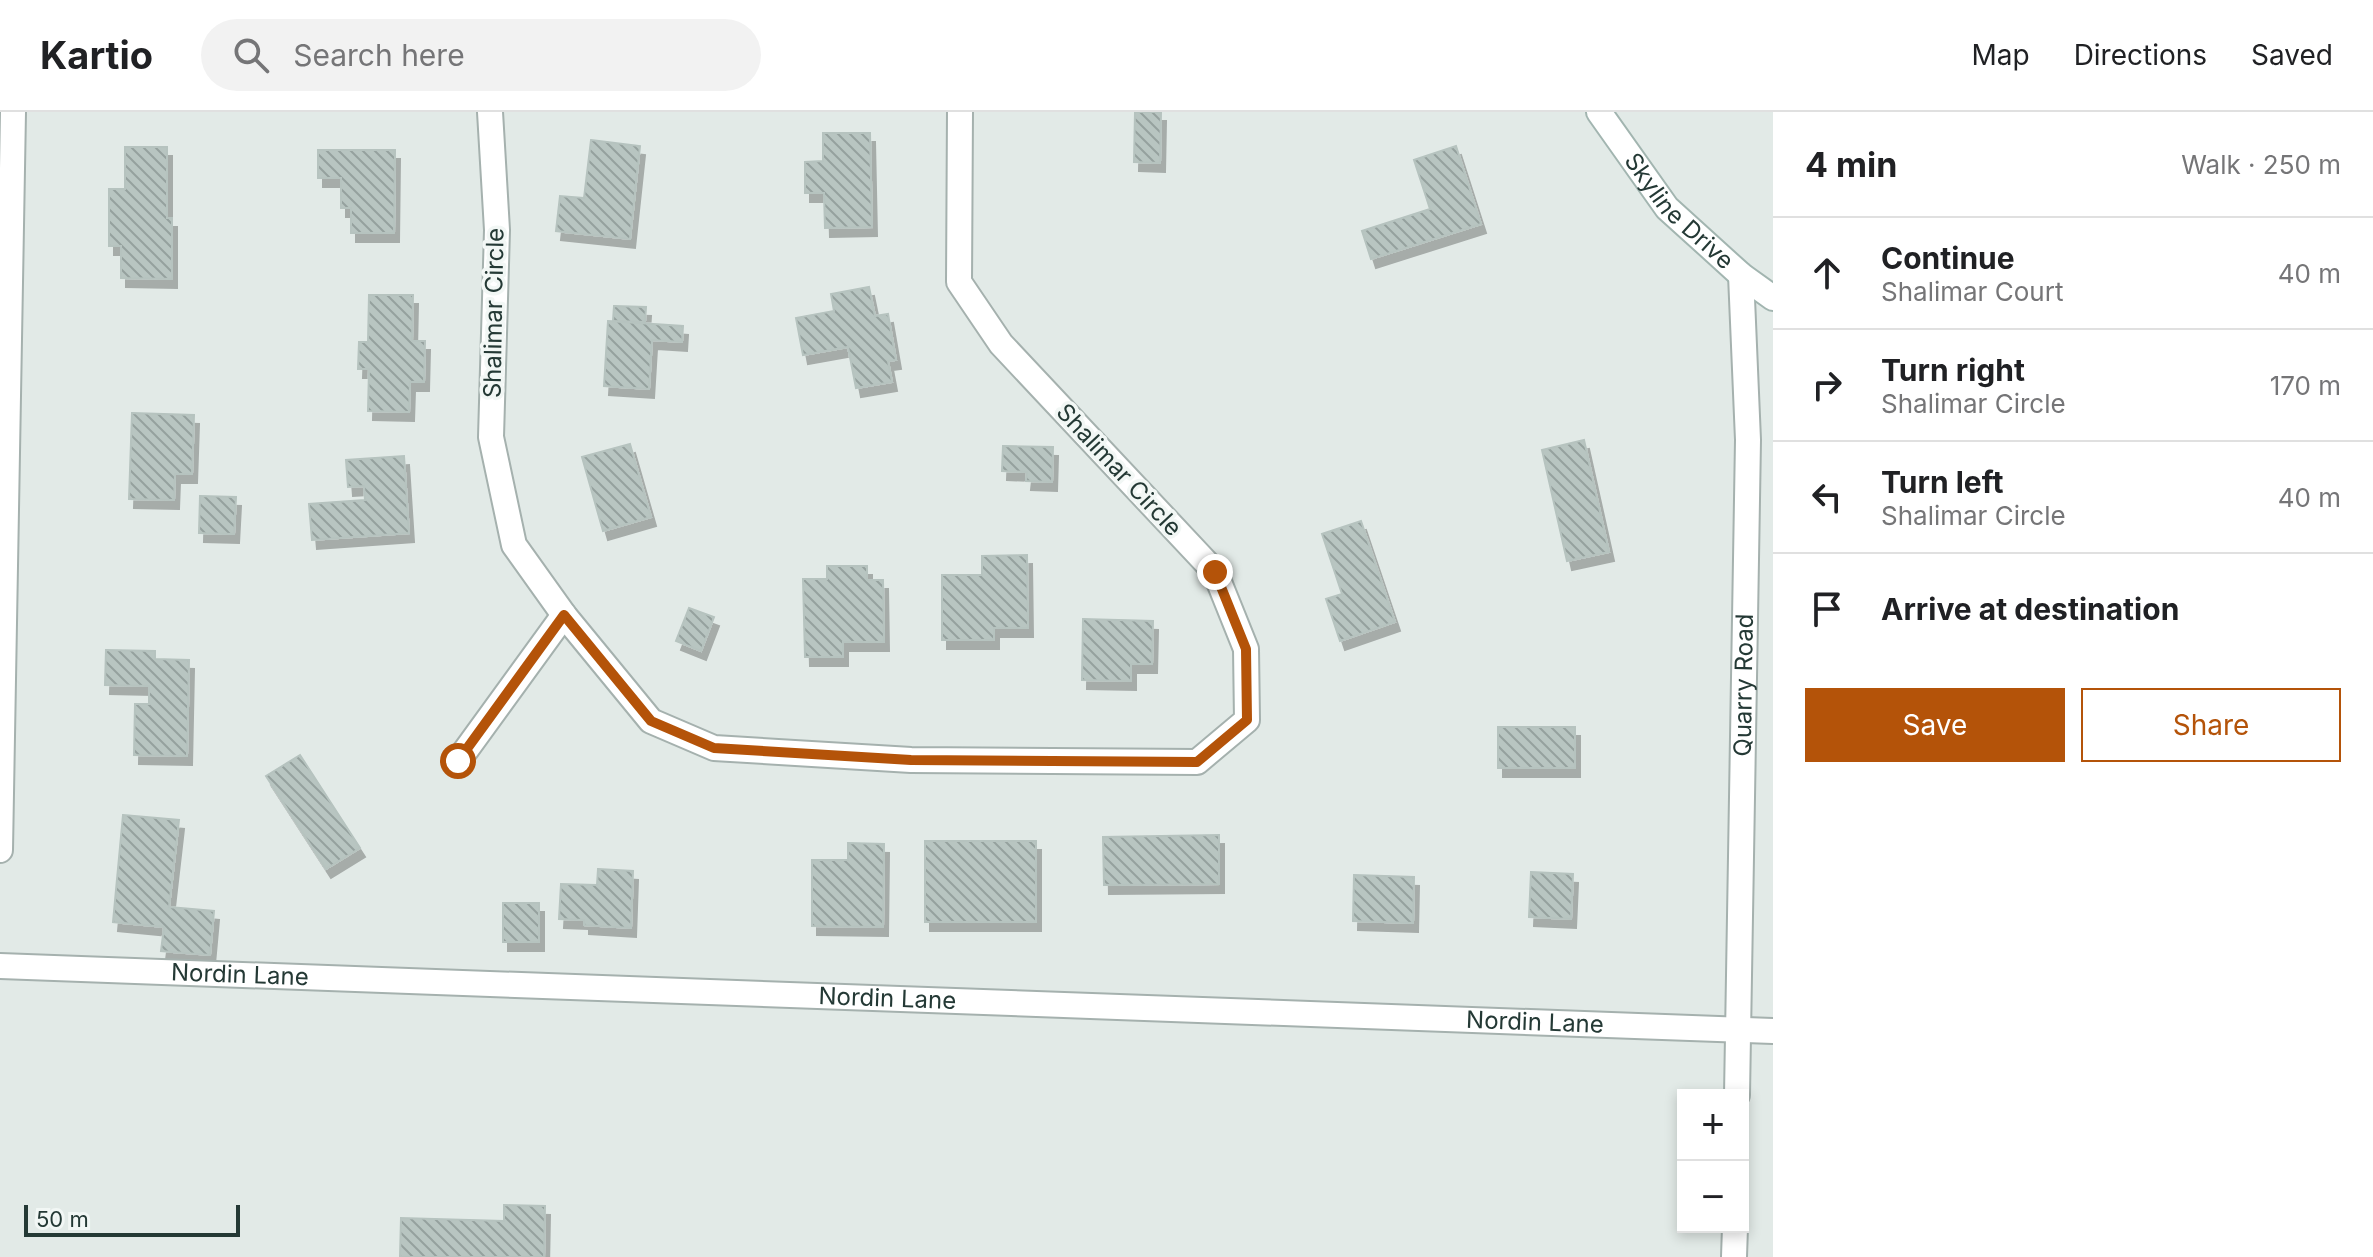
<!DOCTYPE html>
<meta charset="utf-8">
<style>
:root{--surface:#fff;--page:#f2f2f2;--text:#202124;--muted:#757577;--line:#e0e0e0;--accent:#b45309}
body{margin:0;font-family:Inter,sans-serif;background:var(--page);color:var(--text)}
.controls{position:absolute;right:24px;bottom:24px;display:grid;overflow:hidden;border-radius:0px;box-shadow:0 4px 12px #0003}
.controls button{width:72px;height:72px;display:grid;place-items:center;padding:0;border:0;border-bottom:2px solid var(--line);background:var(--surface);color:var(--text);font:40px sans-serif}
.scale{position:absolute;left:24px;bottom:20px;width:216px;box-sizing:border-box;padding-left:8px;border:4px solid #243935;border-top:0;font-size:22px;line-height:28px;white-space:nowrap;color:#243935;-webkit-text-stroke:6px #f2f7f5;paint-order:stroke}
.stop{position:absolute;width:24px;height:24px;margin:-18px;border:6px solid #b45309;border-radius:50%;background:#fff}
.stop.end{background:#b45309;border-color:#fff;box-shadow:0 2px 8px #0008}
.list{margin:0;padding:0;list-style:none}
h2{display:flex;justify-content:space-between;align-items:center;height:104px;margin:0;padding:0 32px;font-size:34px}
h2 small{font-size:26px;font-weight:400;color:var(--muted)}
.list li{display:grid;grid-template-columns:52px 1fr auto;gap:24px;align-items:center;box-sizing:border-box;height:112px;padding:0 32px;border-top:2px solid var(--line)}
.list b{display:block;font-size:30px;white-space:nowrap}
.list p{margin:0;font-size:26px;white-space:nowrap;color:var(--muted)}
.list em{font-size:26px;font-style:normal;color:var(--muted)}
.actions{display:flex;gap:16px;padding:24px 32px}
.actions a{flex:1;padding:18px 0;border:2px solid var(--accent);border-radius:0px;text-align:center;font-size:28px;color:var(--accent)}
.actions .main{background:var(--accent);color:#fff}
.icon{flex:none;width:44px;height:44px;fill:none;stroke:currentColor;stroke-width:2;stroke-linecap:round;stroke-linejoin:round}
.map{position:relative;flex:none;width:1773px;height:1145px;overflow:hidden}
header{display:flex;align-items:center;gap:48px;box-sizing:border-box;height:112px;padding:0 40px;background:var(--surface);border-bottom:2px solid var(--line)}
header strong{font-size:38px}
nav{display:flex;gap:44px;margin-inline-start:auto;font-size:28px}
.search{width:560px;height:72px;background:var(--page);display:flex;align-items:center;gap:20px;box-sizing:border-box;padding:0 28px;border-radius:44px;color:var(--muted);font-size:30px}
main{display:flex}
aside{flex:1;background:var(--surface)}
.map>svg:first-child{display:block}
</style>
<header>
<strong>Kartio</strong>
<div class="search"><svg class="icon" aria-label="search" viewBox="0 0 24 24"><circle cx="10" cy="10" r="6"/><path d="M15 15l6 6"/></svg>Search here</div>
<nav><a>Map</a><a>Directions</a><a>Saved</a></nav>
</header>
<main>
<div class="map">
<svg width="1773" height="1145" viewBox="0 0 1773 1145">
<defs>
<pattern id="building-back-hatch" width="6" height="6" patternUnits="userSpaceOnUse" patternTransform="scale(2)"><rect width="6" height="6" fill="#b8c5c1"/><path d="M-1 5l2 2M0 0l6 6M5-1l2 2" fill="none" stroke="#95a19e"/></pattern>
<filter id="shadow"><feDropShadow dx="5" dy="9" stdDeviation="0" flood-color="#0004"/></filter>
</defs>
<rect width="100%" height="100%" fill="#e2eae7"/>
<g fill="url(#building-back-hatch)" stroke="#b6c3bf" stroke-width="2" filter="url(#shadow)">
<polygon points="1135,0 1161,0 1160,51 1134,50"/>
<polygon points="823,21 870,21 872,115 825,116 824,81 805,81 805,50 823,49"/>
<polygon points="591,28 640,34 630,127 556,119 560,84 584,86"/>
<polygon points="1456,34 1481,112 1371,147 1362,119 1430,97 1414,48"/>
<polygon points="125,35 167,35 167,106 172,106 172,167 121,166 121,134 109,134 109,77 125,77"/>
<polygon points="318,38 395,38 394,121 351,121 351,96 341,96 341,66 318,66"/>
<polygon points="869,175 875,204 888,202 896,248 888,249 892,270 856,276 848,235 803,243 796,206 834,199 831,182"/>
<polygon points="369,183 413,183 412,229 425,229 424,270 410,270 409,300 368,299 369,257 358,257 359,230 368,230"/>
<polygon points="614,194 646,195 645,210 613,209"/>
<polygon points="608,209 683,214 682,230 652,228 649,277 604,274"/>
<polygon points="132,301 194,303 192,362 175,362 174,388 129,387"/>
<polygon points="1584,328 1609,440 1567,449 1542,338"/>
<polygon points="630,332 651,405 603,419 582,345"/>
<polygon points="1003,334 1053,335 1052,370 1026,369 1027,360 1002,359"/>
<polygon points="404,344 409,421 312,428 309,392 365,388 364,374 348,375 346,348"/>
<polygon points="200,384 236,385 234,422 199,421"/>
<polygon points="1361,409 1395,510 1340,529 1326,487 1342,482 1322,422"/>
<polygon points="1027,443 1028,516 994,516 994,528 942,528 942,463 982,463 982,444"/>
<polygon points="827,454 867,454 867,468 883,468 884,530 843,530 843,545 805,545 803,467 827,467"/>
<polygon points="689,496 714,505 701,539 676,529"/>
<polygon points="1083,507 1153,509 1152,552 1131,552 1131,569 1082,568"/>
<polygon points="106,538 155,539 155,547 189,548 187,644 134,643 135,592 149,592 149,574 105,573"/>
<rect x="1498" y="615" width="77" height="41"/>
<polygon points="300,643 360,736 326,757 266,664"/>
<polygon points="123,703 179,708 169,795 214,799 210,843 161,839 164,815 113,810"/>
<polygon points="1219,723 1219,772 1104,773 1103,725"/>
<rect x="925" y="729" width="111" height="81"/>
<polygon points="848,731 884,732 883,815 812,814 812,748 848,748"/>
<polygon points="598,757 633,759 631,816 584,813 584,808 559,807 561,772 597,773"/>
<polygon points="1531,760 1573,762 1571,807 1529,805"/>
<polygon points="1354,763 1414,765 1413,811 1353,809"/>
<rect x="503" y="791" width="36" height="39"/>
<polygon points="504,1093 545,1094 544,1145 400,1145 401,1106 504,1109"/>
</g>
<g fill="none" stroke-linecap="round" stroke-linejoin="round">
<defs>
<g id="street">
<polyline points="490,0 497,118 491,325 514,433 564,503 651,609 714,636 911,648 1197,650 1247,608 1246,537 1215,460 1001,232 959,170 960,0"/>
<polyline points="458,649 564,503"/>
<polyline points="0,738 13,0"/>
<path id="s1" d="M0 854 1773 919"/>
<path id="s2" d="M1737 983 1748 328 1741 163"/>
<polyline points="1734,1145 1735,1115"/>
</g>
<g id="secondary">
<path id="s3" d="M1599 0 1667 96 1741 163 1773 186"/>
</g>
</defs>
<use href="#street" stroke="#a5b1ae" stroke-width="28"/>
<use href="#secondary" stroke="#a2b5b0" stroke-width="28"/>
<use href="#street" stroke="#fff" stroke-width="24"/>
<use href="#secondary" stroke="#fff" stroke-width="24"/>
</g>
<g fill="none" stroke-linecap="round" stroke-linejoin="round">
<polyline stroke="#b45309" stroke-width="10" points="458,649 564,503 651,609 714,636 911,648 1197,650 1247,608 1246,537 1215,460"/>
</g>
<g text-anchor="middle" stroke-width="7" stroke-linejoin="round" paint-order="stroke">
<g font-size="24" fill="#243935" stroke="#f2f7f5">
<text dy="8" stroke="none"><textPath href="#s3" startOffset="128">Skyline Drive</textPath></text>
<text transform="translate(494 201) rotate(-89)" y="8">Shalimar Circle</text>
<text transform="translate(1119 358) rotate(47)" y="8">Shalimar Circle</text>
<text dy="8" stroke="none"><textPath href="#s2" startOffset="410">Quarry Road</textPath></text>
<text dy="8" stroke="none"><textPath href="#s1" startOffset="240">Nordin Lane</textPath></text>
<text dy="8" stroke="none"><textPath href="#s1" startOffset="888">Nordin Lane</textPath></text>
<text dy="8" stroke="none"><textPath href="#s1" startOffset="1536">Nordin Lane</textPath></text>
</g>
</g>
</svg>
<div class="controls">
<button>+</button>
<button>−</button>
</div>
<div class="scale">50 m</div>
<div class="stop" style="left:458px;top:649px"></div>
<div class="stop end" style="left:1215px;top:460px"></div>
</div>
<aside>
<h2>4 min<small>Walk · 250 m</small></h2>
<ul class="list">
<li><svg class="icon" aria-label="ahead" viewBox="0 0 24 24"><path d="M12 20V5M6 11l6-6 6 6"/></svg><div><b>Continue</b><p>Shalimar Court</p></div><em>40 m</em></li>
<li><svg class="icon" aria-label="right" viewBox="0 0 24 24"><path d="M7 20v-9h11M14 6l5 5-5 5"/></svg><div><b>Turn right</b><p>Shalimar Circle</p></div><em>170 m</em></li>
<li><svg class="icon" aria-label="left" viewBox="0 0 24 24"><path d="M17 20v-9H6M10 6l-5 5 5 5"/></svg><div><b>Turn left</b><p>Shalimar Circle</p></div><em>40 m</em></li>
<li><svg class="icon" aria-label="arrive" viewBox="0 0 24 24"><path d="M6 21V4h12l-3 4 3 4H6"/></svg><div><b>Arrive at destination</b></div></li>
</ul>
<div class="actions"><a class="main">Save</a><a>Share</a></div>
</aside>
</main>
